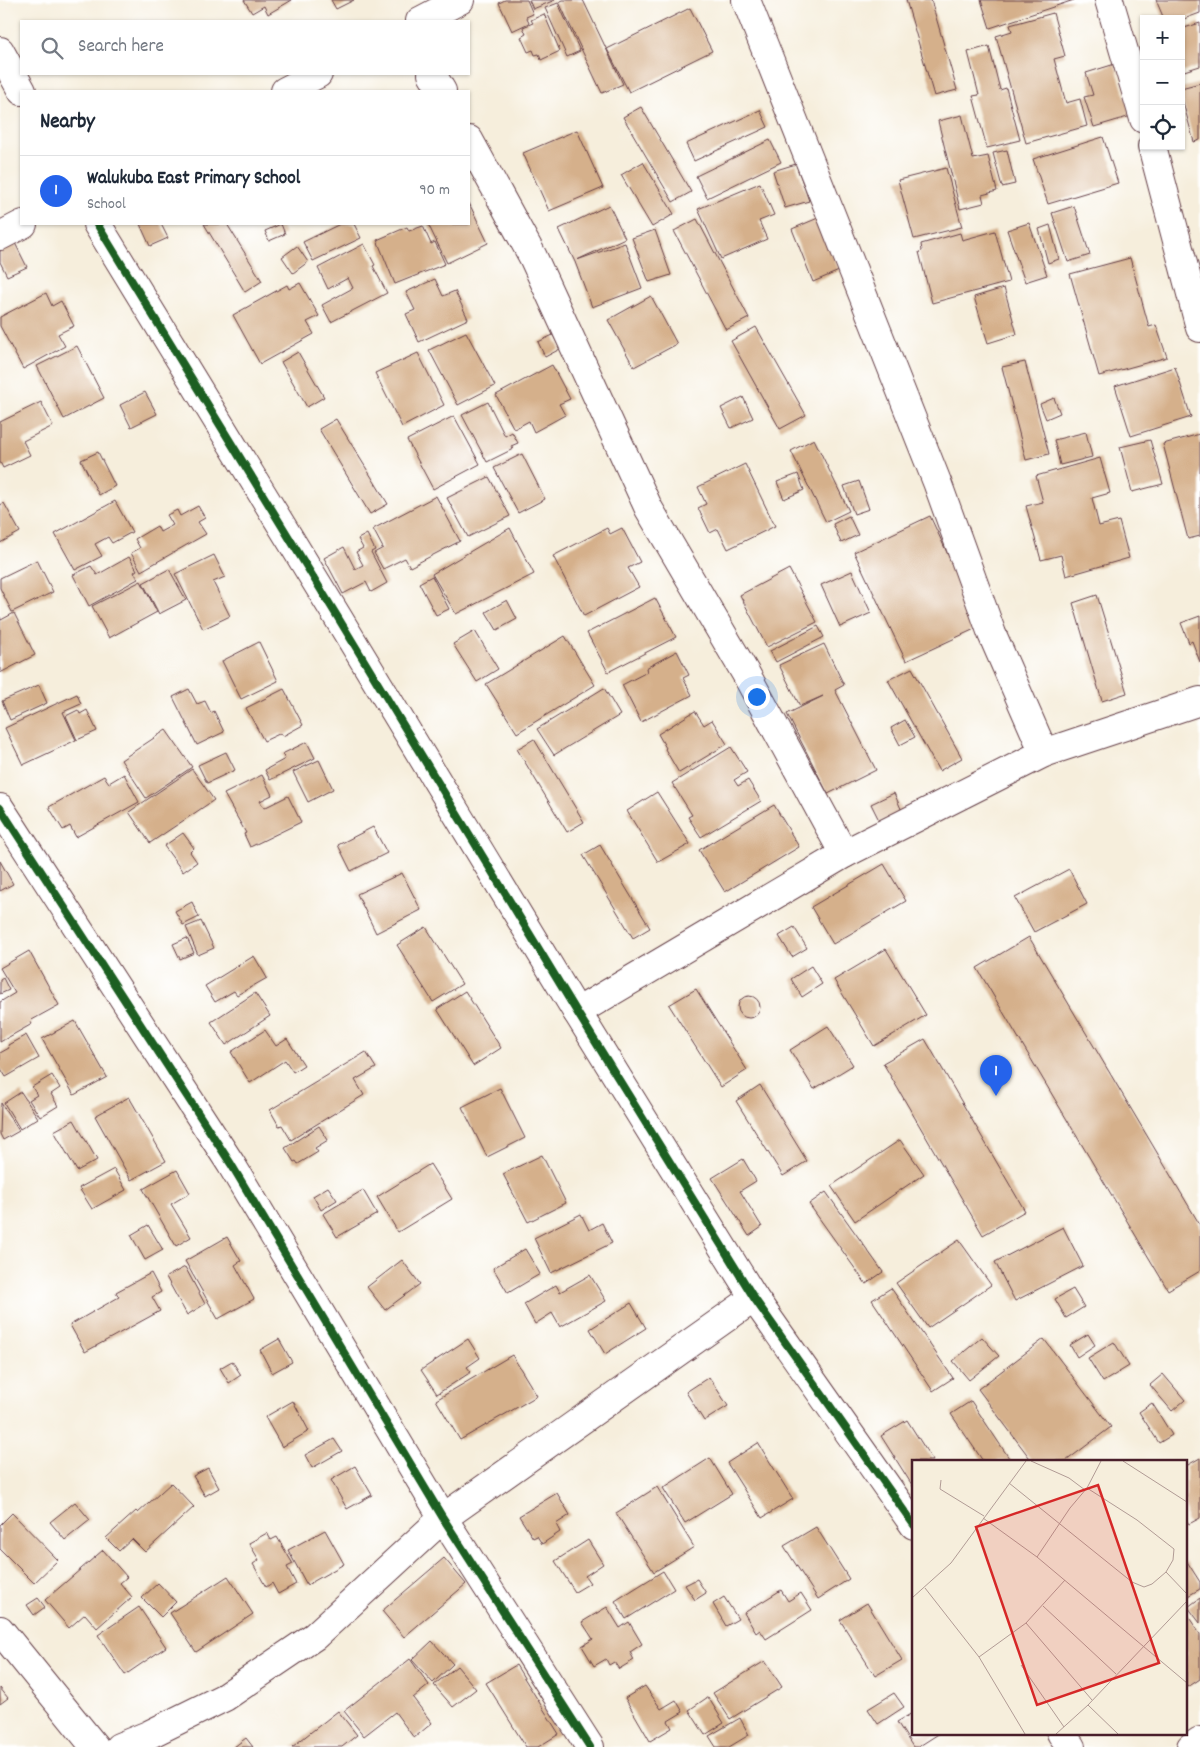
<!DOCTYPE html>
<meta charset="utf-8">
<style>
:root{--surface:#fff;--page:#f2f2f3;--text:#1f2937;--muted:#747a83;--line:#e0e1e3;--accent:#2563eb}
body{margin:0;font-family:Dekko,sans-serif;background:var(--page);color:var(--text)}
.controls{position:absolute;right:15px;top:15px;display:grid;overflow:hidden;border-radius:0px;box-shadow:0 1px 4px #0004}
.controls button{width:45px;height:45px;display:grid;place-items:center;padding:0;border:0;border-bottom:1px solid var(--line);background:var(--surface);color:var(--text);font:25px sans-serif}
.you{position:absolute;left:756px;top:696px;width:18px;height:18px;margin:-12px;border:4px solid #fff;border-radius:50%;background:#1a73e8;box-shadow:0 0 0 8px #1a73e833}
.badge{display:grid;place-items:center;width:32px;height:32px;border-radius:50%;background:var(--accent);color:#fff;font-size:16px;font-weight:700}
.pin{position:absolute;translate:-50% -41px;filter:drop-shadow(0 1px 2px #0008)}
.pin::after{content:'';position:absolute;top:26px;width:18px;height:15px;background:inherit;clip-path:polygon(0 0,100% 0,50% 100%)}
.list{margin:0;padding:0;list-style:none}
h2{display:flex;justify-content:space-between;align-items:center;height:65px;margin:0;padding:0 20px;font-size:21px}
h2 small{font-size:16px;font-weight:400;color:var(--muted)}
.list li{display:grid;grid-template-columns:32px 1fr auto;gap:15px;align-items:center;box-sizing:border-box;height:70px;padding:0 20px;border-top:1px solid var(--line)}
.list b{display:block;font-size:19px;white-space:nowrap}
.list p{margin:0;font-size:16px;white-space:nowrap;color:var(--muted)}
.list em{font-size:16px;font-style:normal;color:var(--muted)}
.icon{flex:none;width:28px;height:28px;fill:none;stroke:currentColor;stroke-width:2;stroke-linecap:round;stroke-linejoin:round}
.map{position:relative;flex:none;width:1200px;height:1747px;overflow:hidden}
.search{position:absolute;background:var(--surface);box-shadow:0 1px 4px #0004;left:20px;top:20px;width:450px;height:55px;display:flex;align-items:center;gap:12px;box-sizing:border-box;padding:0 18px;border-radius:0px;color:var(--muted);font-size:19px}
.panel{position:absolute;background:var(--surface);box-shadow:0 1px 4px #0004;left:20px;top:90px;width:450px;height:135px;border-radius:0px}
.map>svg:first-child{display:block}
</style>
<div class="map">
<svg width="1200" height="1747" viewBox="0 0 1200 1747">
<rect width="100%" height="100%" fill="#fff"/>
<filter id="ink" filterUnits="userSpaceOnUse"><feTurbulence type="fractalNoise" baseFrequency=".02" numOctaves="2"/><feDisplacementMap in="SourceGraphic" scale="10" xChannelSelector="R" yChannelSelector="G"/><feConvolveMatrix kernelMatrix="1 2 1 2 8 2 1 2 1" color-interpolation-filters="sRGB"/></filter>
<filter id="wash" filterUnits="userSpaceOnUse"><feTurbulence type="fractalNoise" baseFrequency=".0096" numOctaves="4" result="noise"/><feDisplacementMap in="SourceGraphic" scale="20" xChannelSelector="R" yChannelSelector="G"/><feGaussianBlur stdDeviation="1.12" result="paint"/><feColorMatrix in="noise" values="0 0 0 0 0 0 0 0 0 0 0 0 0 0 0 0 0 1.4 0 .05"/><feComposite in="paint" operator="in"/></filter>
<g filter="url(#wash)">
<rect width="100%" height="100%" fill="#f6eedc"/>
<g id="blocks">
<g fill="#d5b08b">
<polygon points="244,0 292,0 268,14 264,6 252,13"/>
<polygon points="331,0 354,0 336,9"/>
<polygon points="505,0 527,0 533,14 526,17 529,23 512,31 499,3"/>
<polygon points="529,0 555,0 533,9"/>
<polygon points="563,0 583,0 623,84 602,93 559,2"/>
<polygon points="906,0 931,0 957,90 934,96"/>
<polygon points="981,0 1074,0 990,28"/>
<polygon points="1156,0 1200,0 1200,13 1181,20 1181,19 1164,19"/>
<polygon points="558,3 580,51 567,57 545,8"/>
<polygon points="690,8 712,51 629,92 607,49"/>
<polygon points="1053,13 1065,56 1054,59 1066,103 1080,99 1087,126 1026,143 996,36 1012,31 1010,25"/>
<polygon points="544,14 560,51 541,60 539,54 535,55 533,50 528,52 521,37 526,34 523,27 533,23 531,20"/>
<polygon points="1200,23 1200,66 1181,72 1181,29"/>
<polygon points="989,46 1000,90 1006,88 1020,140 987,148 973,96 979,95 968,52"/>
<polygon points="1115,64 1131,116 1094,127 1084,97 1093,95 1086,73"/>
<polygon points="1200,83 1200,140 1194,142 1181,95 1181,88"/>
<polygon points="641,107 691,192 673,202 623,117"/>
<polygon points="760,110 768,127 694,161 686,144"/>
<polygon points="962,115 973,159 988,156 997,191 982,195 984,203 960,209 938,121"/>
<polygon points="577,130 603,188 549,211 523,153"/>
<polygon points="1103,137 1118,183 1048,204 1033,159"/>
<polygon points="770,140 781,162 707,198 696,176"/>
<polygon points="1007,150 1015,184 1002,187 993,153"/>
<polygon points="643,162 674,214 652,227 621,175"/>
<polygon points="796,164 809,201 785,208 773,171"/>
<polygon points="946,168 962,227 914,239 898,180"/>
<polygon points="760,183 774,215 759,221 767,239 721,259 698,209"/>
<polygon points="469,203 488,243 447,263 428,224 469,224"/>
<polygon points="609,205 625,238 577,260 625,243 642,288 592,307 575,262 559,229"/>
<polygon points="1074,206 1090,255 1068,262 1052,213"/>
<polygon points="818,218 839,271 813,282 792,229"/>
<polygon points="697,219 749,318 726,330 674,231"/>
<polygon points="1029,223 1047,275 1025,282 1007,230"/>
<polygon points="140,224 161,224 168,238 150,246"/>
<polygon points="204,224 227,224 262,281 245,292"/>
<polygon points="281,224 285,234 269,241 265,231"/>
<polygon points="340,224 354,224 361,238 313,261 303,242"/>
<polygon points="1050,225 1059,259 1048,263 1039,229"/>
<polygon points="423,226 431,244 435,242 445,264 395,284 377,240 407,227 409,231"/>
<polygon points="655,230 671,275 649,282 632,238"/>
<polygon points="995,231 1009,282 932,303 919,252 922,251 921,244 960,233 962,240"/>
<polygon points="15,243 27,267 7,276 0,262 0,251"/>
<polygon points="364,244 375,265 373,266 387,293 331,322 322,305 353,288 348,278 328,289 318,268"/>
<polygon points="297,246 308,262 293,273 282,257"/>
<polygon points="1130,258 1149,327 1156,325 1167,357 1099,376 1070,274"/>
<polygon points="435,279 443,296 455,291 468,319 419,342 406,314 415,310 406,292"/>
<polygon points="300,283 319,316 307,322 314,334 260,364 233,315 287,285 289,289"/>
<polygon points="1004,288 1017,334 988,343 974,297"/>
<polygon points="46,293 52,306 61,301 74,326 58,334 65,346 23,369 0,326 0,317"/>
<polygon points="651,296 677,344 634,367 608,320"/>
<polygon points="756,327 806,415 780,429 731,341"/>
<polygon points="466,332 495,386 458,405 429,350"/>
<polygon points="553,335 560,349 545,357 538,342"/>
<polygon points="77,346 104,398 64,419 37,366"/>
<polygon points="298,352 324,397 307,407 281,362"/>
<polygon points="418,353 444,405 402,427 375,373"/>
<polygon points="1025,362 1049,454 1026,460 1002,367"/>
<polygon points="552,365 570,399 559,404 565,415 534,432 529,421 514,429 496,395"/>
<polygon points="1175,367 1191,417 1131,436 1115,386"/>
<polygon points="145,392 157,414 131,427 120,405"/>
<polygon points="743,397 753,418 731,428 721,408"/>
<polygon points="1054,398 1060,413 1046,419 1040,404"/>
<polygon points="41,402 53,426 23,441 30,455 3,468 0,462 0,422"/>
<polygon points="488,402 505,436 512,432 518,443 511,446 513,449 487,462 462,415"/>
<polygon points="454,416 480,464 433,489 407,440"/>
<polygon points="336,419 388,504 370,514 319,429"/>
<polygon points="1086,432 1092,457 1060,465 1054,440"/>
<polygon points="1200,434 1200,536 1188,539 1163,444"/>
<polygon points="814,439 849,511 826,522 791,451"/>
<polygon points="1150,440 1163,484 1132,492 1120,447"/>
<polygon points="98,452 115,486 99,495 81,460"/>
<polygon points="522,454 545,499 518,513 494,468"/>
<polygon points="1100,458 1110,493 1092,498 1099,526 1119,521 1129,558 1066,576 1061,555 1041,560 1026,506 1043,502 1036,476"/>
<polygon points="745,464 775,526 728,549 718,529 710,533 698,508 706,504 698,487"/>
<polygon points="798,474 804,490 784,499 777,482"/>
<polygon points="489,477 510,516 468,537 447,498"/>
<polygon points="859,481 869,509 854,514 844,486"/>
<polygon points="436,496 460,541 410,567 405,558 383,569 374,553 383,548 373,529"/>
<polygon points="115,501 132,532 112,543 108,537 95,544 102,556 75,570 55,534"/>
<polygon points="4,503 20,532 0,543 0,505"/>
<polygon points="198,506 205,518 198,522 206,534 141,571 131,553 140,548 135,539 157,526 160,532 173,525 167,515 177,510 180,516"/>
<polygon points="849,516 858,535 841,543 833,524"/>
<polygon points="930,516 981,626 906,661 854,552"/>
<polygon points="510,528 534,574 456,614 432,574"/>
<polygon points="607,528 610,534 622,528 640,562 628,568 639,587 584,616 553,556"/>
<polygon points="367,534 375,550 371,552 387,583 371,592 366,582 343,594 324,558 344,547 355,569 363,565 356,552 363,548 358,539"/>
<polygon points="214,555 225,577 213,582 230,616 203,629 175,574"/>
<polygon points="129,557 137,570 134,572 138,579 89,606 73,575 91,566 97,575"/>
<polygon points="37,560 53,592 12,612 0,588 0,578"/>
<polygon points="169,569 186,600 159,614 143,583"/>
<polygon points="789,569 817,622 767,647 740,595"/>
<polygon points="852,571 871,613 840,627 821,585"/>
<polygon points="432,576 449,609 436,615 419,583"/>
<polygon points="141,581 157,612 109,638 92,606"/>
<polygon points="1097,595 1127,693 1102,701 1073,603"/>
<polygon points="655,598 676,637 608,672 587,633"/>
<polygon points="507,600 517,619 497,630 486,612"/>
<polygon points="14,613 35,655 0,673 0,617 1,620"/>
<polygon points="1200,616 1200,662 1192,641 1189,643 1181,623"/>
<polygon points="818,626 824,637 776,662 770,651"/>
<polygon points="475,631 498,669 477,682 453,644"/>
<polygon points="565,636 595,685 517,733 486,684"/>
<polygon points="259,642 278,681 241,699 222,661"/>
<polygon points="824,644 844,685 835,690 876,770 828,794 787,714 823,696 800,706 779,665"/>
<polygon points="677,651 689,675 683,678 692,695 641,722 622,685 647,672 646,668"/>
<polygon points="912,668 962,758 939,771 888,680"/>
<polygon points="39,685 47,703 10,720 2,701"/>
<polygon points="604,688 620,715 554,755 537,729"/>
<polygon points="189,689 197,704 205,701 211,713 214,711 224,732 197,745 173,697"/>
<polygon points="284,689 303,725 283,736 281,733 264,741 246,708"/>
<polygon points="77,694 81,704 63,712 76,740 23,765 5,728"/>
<polygon points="78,710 80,714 87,710 97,731 77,740 66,716"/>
<polygon points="695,711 704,725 712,720 727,744 679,773 665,749 666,748 658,734"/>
<polygon points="905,720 915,737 900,745 891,728"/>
<polygon points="166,730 192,767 146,798 121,760"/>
<polygon points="534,739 584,822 567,832 517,749"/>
<polygon points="307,742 315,758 270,780 265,770 285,759 282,754"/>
<polygon points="731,747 747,772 734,780 738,786 748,780 761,801 701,837 688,817 692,815 672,783"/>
<polygon points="226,752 235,770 207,783 198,765"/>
<polygon points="319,760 333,789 308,802 293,772"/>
<polygon points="192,769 214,800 150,843 129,812"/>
<polygon points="124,774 139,802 76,837 70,826 63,830 49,807 104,776 109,783"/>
<polygon points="262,775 272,795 260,801 264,808 288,796 301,822 250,847 244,834 246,833 224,794"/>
<polygon points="657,792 690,844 658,862 627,811"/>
<polygon points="894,793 902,811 880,822 871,804"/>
<polygon points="774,805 799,847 725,892 699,850"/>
<polygon points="373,827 387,853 351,871 338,845"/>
<polygon points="183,833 194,848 190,852 197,862 183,872 164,846"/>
<polygon points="600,845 650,928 633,938 583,855"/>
<polygon points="0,861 13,884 0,891"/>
<polygon points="884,864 906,901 833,944 811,907"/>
<polygon points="1069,869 1087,904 1034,932 1015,898"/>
<polygon points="402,873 421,910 376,933 357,894"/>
<polygon points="192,902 199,917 183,925 175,911"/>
<polygon points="201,921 214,948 198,955 186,927"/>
<polygon points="426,927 462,984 433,1002 397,945"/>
<polygon points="794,927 807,948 792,957 779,936"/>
<polygon points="1029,937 1200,1225 1200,1271 1168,1290 977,968"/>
<polygon points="187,938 194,953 180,959 173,944"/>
<polygon points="886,949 926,1015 874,1046 834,980"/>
<polygon points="29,951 59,1005 30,1021 32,1024 0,1042 0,1002 15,993 0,968"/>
<polygon points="254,956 267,978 237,995 234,991 215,1002 205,986"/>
<polygon points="811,966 822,984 802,997 791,979"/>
<polygon points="3,978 9,990 0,994 0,980"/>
<polygon points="696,989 747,1070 721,1087 669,1005"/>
<polygon points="465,991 501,1048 473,1066 437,1009"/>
<polygon points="255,993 270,1016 226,1045 211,1022"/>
<circle cx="749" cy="1007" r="11"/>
<polygon points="75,1021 107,1077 74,1095 42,1039"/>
<polygon points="828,1026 853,1065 814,1089 790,1050"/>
<polygon points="265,1030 276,1046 287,1039 304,1065 293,1072 285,1060 250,1083 231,1052"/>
<polygon points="26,1035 39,1058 6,1077 0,1067 0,1053 9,1048 8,1045"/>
<polygon points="925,1039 1025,1211 983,1235 883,1063"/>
<polygon points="366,1052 376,1068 355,1080 364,1095 291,1140 282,1125 279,1126 270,1110"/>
<polygon points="52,1075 60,1088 51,1094 58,1106 40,1117 29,1100 37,1095 32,1087"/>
<polygon points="760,1085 807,1161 783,1176 736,1101"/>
<polygon points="500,1088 525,1138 487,1157 462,1107"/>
<polygon points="21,1092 38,1118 20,1129 4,1103"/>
<polygon points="129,1097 166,1161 131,1180 95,1116"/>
<polygon points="1,1103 19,1131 3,1140 0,1134"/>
<polygon points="74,1120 97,1160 77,1171 54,1131"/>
<polygon points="319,1126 328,1140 315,1148 318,1152 298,1164 296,1161 294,1162 285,1148"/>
<polygon points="900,1140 924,1174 855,1221 831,1186"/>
<polygon points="542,1155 566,1203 528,1222 503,1174"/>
<polygon points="743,1159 756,1181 740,1191 762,1227 749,1236 712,1178"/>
<polygon points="430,1164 452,1199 398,1232 377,1197"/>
<polygon points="114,1169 126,1190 92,1209 79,1188"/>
<polygon points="177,1170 190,1193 171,1204 191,1237 176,1246 143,1189"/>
<polygon points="328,1187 337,1200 321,1210 313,1196"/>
<polygon points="363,1190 377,1214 337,1237 323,1214"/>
<polygon points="826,1192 883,1272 866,1284 809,1204"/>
<polygon points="581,1214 589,1230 602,1223 612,1243 551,1273 534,1238"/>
<polygon points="148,1225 163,1250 145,1260 131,1235"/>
<polygon points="1063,1227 1083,1266 1015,1301 995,1262"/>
<polygon points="227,1237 241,1261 235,1265 254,1299 218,1319 185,1261"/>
<polygon points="959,1240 991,1285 928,1328 896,1283"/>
<polygon points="525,1249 540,1274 508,1293 493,1268"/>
<polygon points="402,1260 420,1284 385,1310 367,1287"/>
<polygon points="185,1267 205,1304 187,1315 166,1277"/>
<polygon points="151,1273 161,1292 152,1297 160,1311 85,1352 70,1325 119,1297 116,1292"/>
<polygon points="590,1275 606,1301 560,1327 552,1313 535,1324 524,1304 556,1285 560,1292"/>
<polygon points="891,1288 953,1378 933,1391 872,1300"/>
<polygon points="1073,1289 1084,1307 1066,1318 1055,1299"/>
<polygon points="631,1303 646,1328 605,1354 590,1329"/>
<polygon points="1088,1334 1095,1345 1077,1357 1070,1345"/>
<polygon points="982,1337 999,1356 969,1380 953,1361"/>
<polygon points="279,1339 292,1362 272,1373 260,1350"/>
<polygon points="468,1339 480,1358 467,1367 471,1372 437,1394 421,1370"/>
<polygon points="1044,1339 1111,1427 1066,1461 1032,1461 978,1389"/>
<polygon points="1114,1342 1129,1366 1103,1382 1088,1358"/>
<polygon points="512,1355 537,1396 460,1440 436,1400"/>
<polygon points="232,1361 241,1375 229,1383 220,1368"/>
<polygon points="1163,1374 1185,1400 1172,1411 1150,1385"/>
<polygon points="709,1377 728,1406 704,1421 686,1392"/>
<polygon points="293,1401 309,1431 282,1447 265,1417"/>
<polygon points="971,1401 1011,1461 983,1461 951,1414"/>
<polygon points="1152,1403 1172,1435 1159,1443 1139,1412"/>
<polygon points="907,1420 933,1461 914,1461 914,1488 881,1436"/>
<polygon points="334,1439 342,1451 312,1468 305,1455"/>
<polygon points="758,1443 793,1499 762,1518 727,1463"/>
<polygon points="710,1458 732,1494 685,1523 663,1488"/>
<polygon points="1200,1458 1200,1518 1189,1524 1186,1520 1186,1466"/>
<polygon points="355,1466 372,1495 347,1509 331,1480"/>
<polygon points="208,1468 219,1488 205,1496 193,1476"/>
<polygon points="171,1483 194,1507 145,1552 132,1539 119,1551 106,1538 136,1511 138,1513"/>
<polygon points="657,1487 694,1547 654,1572 616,1513"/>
<polygon points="557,1493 570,1515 556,1524 560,1532 542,1544 537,1536 533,1538 519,1516"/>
<polygon points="75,1502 90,1520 65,1540 50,1522"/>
<polygon points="12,1513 58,1560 34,1583 0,1549 0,1525"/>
<polygon points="816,1527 849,1579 818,1599 784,1546"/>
<polygon points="325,1530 344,1564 307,1585 288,1550"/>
<polygon points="267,1533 271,1540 277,1537 293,1564 287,1567 296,1584 278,1594 272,1583 266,1587 253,1564 259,1560 249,1543"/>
<polygon points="588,1540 603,1564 585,1576 590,1583 575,1592 555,1561"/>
<polygon points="103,1550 127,1577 120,1583 132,1597 97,1628 85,1614 69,1628 45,1600"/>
<polygon points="444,1558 466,1584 404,1637 382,1611"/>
<polygon points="1186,1560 1200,1582 1200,1589 1186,1597"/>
<polygon points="663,1571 674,1589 626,1619 615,1601"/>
<polygon points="228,1576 253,1614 196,1652 170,1613"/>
<polygon points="697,1579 706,1593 695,1600 685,1585"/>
<polygon points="158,1583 176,1602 161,1617 142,1598"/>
<polygon points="781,1590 788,1601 801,1593 812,1610 766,1639 760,1630 756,1633 744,1613"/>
<polygon points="724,1597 738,1619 726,1626 713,1604"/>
<polygon points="38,1598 45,1607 34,1615 27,1605"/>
<polygon points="1200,1598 1200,1623 1188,1607"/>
<polygon points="867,1603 902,1660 875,1676 840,1620"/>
<polygon points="139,1607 166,1647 125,1675 98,1635"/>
<polygon points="607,1607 620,1628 629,1622 642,1644 630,1652 634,1660 619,1669 614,1662 609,1665 606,1659 594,1666 582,1646 593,1639 582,1622"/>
<polygon points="1186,1613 1200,1634 1200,1679 1188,1687 1186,1684"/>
<polygon points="432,1641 453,1664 433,1683 412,1660"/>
<polygon points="410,1659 429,1685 413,1698 432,1723 414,1738 395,1712 364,1736 344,1711"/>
<polygon points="765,1661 782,1687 730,1719 713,1693"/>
<polygon points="516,1665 559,1734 538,1747 526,1747 486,1683"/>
<polygon points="457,1666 476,1689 453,1707 434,1685"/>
<polygon points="645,1686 661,1709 676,1700 683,1712 668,1721 672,1728 650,1741 625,1698"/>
<polygon points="0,1688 8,1698 0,1704"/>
<polygon points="894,1693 904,1707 878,1724 868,1709"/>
<polygon points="708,1697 724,1723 705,1735 689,1710"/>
<polygon points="338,1711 357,1735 342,1747 292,1747"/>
<polygon points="914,1712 914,1733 940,1733 918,1747 913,1747 897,1722"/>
<polygon points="740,1718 749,1735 729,1747 716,1747 709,1736"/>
<polygon points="246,1738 253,1747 234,1747"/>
</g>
</g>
</g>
<g filter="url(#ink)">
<use href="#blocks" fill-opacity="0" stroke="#643e46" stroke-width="1"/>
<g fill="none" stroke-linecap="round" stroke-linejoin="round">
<defs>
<g id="minor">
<polyline points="746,0 937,482 992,634 1044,753"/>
<polyline points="1109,0 1144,119"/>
<polyline points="420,21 460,0"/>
<polyline points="0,51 22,91"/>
<polyline points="432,74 442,91"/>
<polyline points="285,91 318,74"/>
<polyline points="469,140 533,257 649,509 746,674 844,854"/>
<polyline points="1152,146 1200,328"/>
<polyline points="97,224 337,616 577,1012 754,1298 914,1525"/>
<polyline points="0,236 23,224"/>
<polyline points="0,808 231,1164 443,1518 590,1747"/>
<polyline points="577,1012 844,854 1044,753 1200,701"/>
<polyline points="0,1630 95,1747"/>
<polyline points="1061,1733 1071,1747"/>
<polyline points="119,1747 148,1735 225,1697 315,1636 443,1518 754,1298"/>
<polyline points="1191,1747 1200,1741"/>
</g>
</defs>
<use href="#minor" stroke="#643e46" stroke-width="30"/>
<use href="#minor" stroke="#fff" stroke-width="28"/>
<defs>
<g id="cycleway">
<polyline points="97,224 337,616 577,1012 754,1298 914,1525"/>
<polyline points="0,808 231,1164 443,1518 590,1747"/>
</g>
</defs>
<use href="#cycleway" stroke="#fff" stroke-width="11"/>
<use href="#cycleway" stroke="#1b5e20" stroke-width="8"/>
</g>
</g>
<g transform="translate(912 1460)">
<rect width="275" height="275" fill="#f6eedc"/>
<path fill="none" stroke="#b19b95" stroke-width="1" d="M119 1 157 18 173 30M211 1 275 42M29 20 28 29 72 56M97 23 220 122 232 127 240 124 254 112 261 100 262 89 225 60 175 28M71 58 125 97 275 223M125 97 158 48 175 28 189 1M254 112 275 134M13 128 67 197 113 274M0 138 39 103 114 1M131 146 204 214M114 163 180 240M67 197 114 163 153 120M109 205 152 267M176 245 206 274M144 274 176 245 275 141"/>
<path fill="#d62828" fill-opacity="0.15" stroke="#d62828" stroke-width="2.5" d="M186 25 247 203 125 245 64 67Z"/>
<rect width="275" height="275" fill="none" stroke="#4a1f2b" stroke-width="2.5"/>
</g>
</svg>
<div class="controls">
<button>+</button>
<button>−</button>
<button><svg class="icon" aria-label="locate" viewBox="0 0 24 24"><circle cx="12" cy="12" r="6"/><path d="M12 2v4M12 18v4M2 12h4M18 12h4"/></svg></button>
</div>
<div class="you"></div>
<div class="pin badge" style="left:996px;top:1096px">1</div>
<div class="search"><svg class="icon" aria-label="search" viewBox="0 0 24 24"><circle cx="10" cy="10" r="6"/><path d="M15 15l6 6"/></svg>Search here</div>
<section class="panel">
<h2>Nearby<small></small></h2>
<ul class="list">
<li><span class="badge">1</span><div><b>Walukuba East Primary School</b><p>School</p></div><em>90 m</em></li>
</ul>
</section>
</div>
